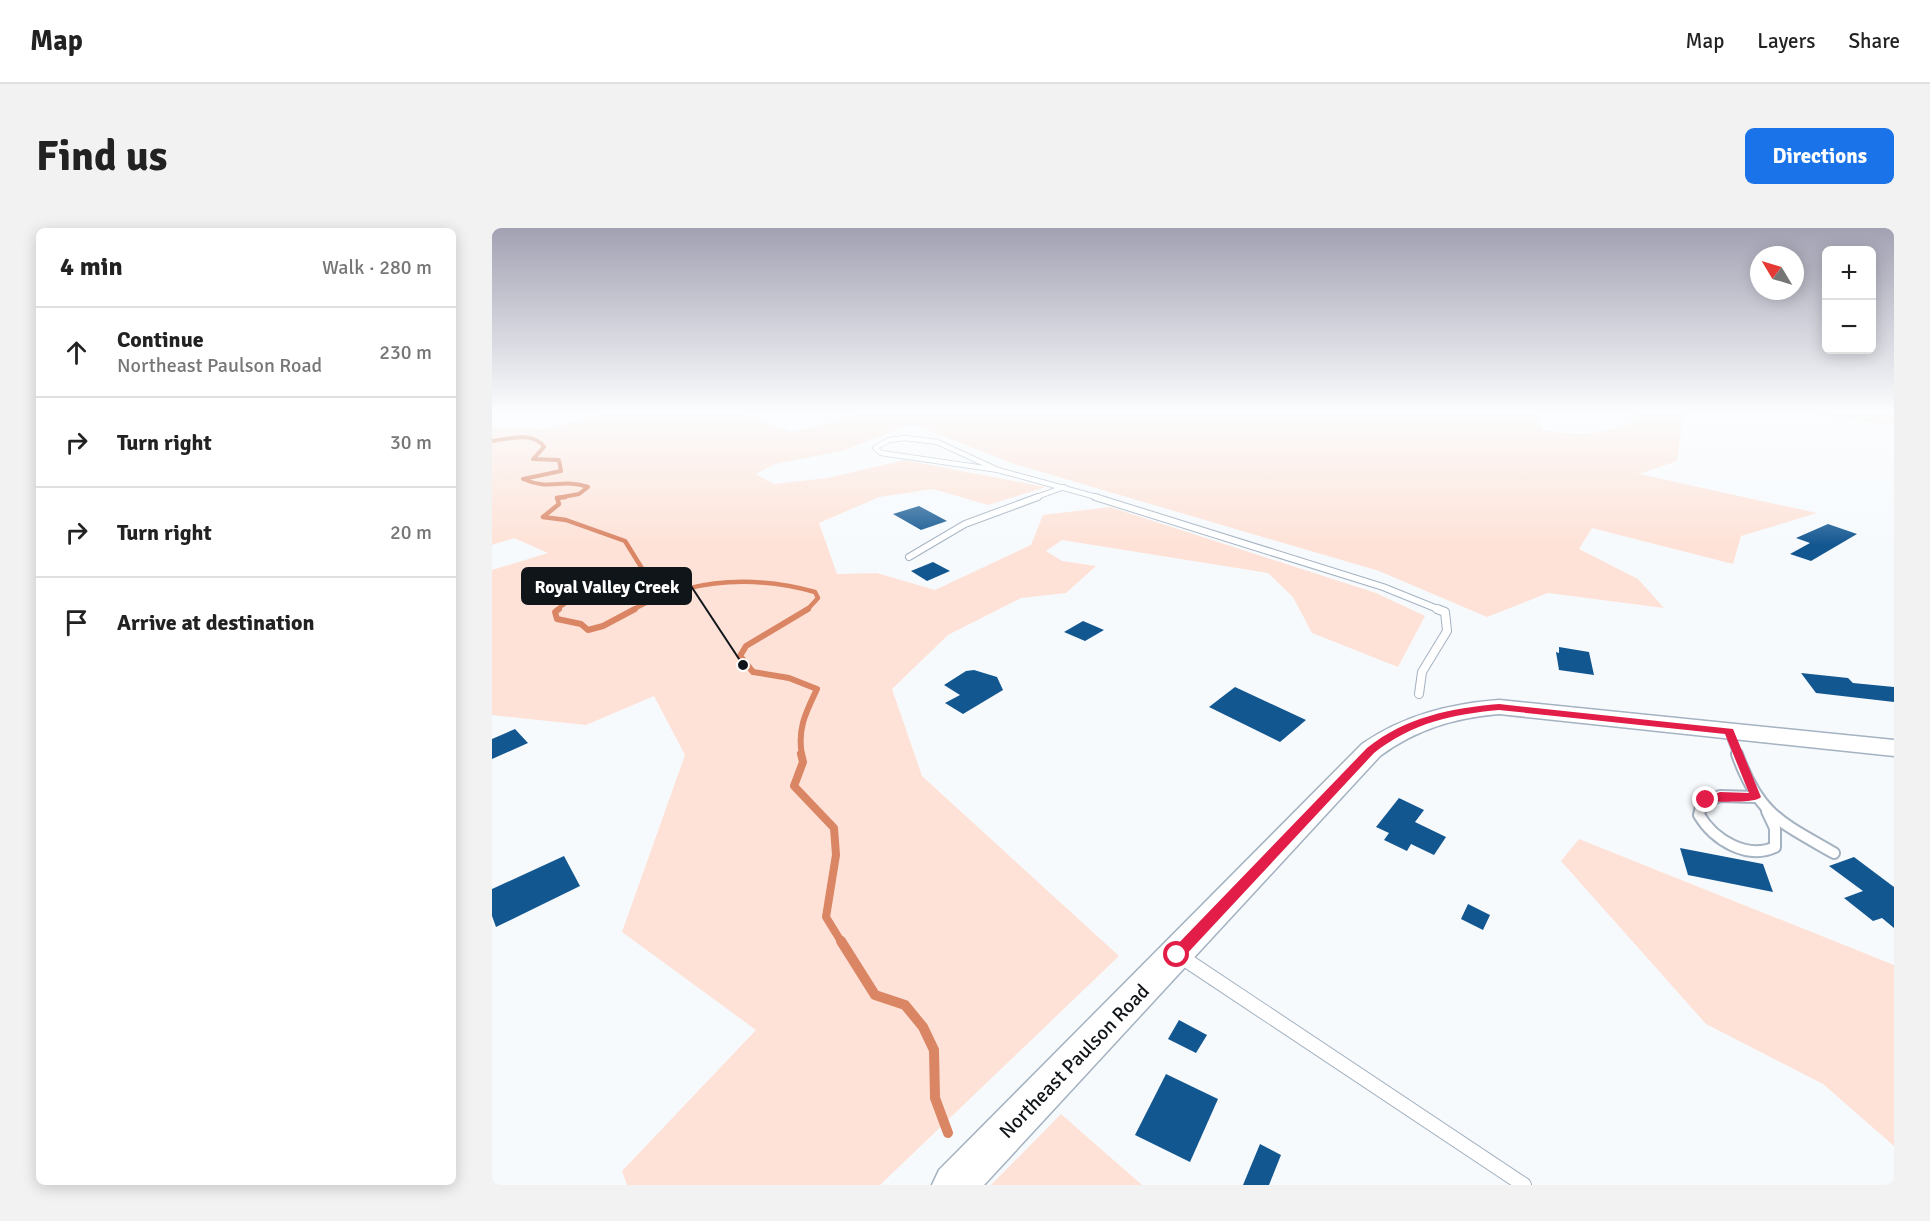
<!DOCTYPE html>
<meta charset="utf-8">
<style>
:root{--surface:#fff;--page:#f2f2f2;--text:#222;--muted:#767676;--line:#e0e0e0;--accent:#1a73e8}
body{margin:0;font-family:Signika,sans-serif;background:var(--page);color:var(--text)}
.controls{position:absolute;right:18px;top:18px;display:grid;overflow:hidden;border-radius:9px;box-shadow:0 3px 15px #0003}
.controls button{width:54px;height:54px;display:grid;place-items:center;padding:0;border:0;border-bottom:2px solid var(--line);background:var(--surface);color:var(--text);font:30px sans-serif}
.compass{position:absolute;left:1258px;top:18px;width:54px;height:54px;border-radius:50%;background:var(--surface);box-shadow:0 3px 15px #0003;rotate:308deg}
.stop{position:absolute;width:18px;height:18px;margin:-14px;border:4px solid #e11d48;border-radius:50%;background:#fff}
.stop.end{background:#e11d48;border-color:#fff;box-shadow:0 2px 6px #0008}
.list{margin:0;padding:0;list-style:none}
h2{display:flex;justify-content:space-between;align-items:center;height:78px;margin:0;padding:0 24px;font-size:26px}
h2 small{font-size:20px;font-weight:400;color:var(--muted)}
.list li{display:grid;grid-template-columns:39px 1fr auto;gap:18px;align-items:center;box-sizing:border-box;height:90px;padding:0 24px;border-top:2px solid var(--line)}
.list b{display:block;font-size:22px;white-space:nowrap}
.list p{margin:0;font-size:20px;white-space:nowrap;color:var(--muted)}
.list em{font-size:20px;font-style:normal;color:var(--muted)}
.icon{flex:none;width:33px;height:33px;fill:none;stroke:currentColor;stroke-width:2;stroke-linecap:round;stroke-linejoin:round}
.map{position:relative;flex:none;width:1402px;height:957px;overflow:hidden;border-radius:9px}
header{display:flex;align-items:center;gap:36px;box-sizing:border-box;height:84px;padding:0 30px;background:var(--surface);border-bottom:2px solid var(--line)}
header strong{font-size:28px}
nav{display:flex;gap:33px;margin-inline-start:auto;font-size:21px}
.intro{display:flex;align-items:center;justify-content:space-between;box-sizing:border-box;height:144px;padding:0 36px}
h1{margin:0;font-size:42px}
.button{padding:15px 27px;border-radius:9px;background:var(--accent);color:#fff;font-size:21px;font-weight:700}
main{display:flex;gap:36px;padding:0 36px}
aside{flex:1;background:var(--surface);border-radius:9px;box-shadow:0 3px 15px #0003}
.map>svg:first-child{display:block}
</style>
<header>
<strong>Map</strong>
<nav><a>Map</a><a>Layers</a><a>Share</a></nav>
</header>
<div class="intro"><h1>Find us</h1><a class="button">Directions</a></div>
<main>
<aside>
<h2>4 min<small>Walk · 280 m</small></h2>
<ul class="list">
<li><svg class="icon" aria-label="ahead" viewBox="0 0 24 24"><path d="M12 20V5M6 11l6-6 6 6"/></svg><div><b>Continue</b><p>Northeast Paulson Road</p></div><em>230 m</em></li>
<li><svg class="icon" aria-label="right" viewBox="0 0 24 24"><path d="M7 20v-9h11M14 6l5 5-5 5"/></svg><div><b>Turn right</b></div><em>30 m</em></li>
<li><svg class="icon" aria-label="right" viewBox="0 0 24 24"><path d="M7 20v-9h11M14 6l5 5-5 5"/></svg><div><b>Turn right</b></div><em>20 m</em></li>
<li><svg class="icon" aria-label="arrive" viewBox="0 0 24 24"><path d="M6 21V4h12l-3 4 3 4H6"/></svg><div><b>Arrive at destination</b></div></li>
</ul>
</aside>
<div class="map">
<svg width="1402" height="957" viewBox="0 0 1402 957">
<rect width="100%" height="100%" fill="#f7fafd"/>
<g fill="#fee2d7">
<path d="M128 183H190L257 188 299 204 382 184 380 183H1044L1051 202C1089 208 1108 208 1144 192L1145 183H1192L1185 233 1147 246 1325 285 1249 308 1241 336 1100 300 1087 321 1146 351 1172 380 1056 365 995 389 887 343 522 236 420 196 350 223 283 236 264 246 282 256 336 250 412 232 554 259 496 277 441 261 387 269 327 295 345 346 385 345 443 362 539 317 551 287 618 279 884 365 933 388 906 439 820 405 801 369 776 345 570 312 554 323 570 333 604 338 574 365 529 370 456 407 400 461 430 548 627 728 388 957H135L130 943 264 802 130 704 193 527 162 468 94 497 0 487V342L56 325 22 310 0 317V199L53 201Z"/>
<polygon points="1302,183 1402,183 1402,198"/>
<polygon points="1087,611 1402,737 1402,918 1331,856 1214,796 1069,633"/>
<polygon points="569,886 650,957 499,957"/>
</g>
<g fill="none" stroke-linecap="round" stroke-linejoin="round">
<path stroke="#da8564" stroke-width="4" d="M0 213C16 211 41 203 52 219L41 231 67 232 69 243 31 251C58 263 70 250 96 259L87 266 65 270"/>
<g stroke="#da8564" stroke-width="4.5">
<path d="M65 382C91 357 121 365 151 342L133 313 74 292 51 289 67 276 65 270 73 269"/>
<path d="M140 382C198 351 261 347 323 364L326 370 315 382"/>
</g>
<g stroke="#da8564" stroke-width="6">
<polyline points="67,381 63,384 65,391 89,396 96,402 111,398 143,381"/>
<path d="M310 527C305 501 314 484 325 461L297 450 261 444 248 428 254 418 316 381"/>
</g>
<polyline stroke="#da8564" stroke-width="8" points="309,526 311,534 302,558 342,600 344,627 334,689 350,715"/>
<polyline stroke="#da8564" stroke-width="10" points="349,713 383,767 413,777 431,799 442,822 443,870 456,905"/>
</g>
<g fill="#135791">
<polygon points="427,278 455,293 429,302 401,286"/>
<polygon points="1336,296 1365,306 1319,333 1298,326 1318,315 1304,310"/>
<polygon points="441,334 458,343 435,353 419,343"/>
<polygon points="591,393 612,402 593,413 572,404"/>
<polygon points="1067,419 1097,424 1102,447 1067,442 1064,424 1067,425"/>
<polygon points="482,442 505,449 511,462 471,486 453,475 468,467 452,457 474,443"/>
<polygon points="1309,445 1356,450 1361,455 1402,459 1402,474 1324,465"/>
<polygon points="743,459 814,492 788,514 717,479"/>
<polygon points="23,501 36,515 0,531 0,511"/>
<polygon points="907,570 932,582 923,594 954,609 942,627 919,616 915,623 892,612 897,605 884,599"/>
<polygon points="1188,620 1271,636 1281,664 1196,647"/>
<polygon points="72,628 88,658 4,699 0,688 0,661"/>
<polygon points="1362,629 1402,659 1402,700 1390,690 1381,693 1352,670 1371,663 1337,638"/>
<polygon points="976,676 998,687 991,702 969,691"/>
<polygon points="687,792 715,807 704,825 676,811"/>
<polygon points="674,846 726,871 698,934 643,907"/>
<polygon points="768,916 789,927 777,957 751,957"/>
</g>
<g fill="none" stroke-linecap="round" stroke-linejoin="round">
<defs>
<g id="lane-far4">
<polygon points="413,210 445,214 506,242 389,225 383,220 397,212"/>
<polyline points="506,242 608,270"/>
<polyline points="542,270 572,259"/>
</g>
<g id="lane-far3">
<polyline points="603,269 891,359 948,382"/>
<polyline points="417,329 473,296 546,269"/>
</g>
<g id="lane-far2">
<polyline points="927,466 930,444 955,403 953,384 945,381"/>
<polyline points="1237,504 1246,527"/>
</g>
<g id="lane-far1">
<path d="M1245 526C1267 587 1288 594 1342 625"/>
<path d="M1264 569 1228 568 1210 575 1207 587C1222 612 1255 632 1283 619V600L1275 583"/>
</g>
<polyline id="lane" points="688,728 1032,957"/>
<path id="secondary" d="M1007 472 1402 512V528L1007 486C962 490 925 501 888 528L492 957H440L447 942 870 516C912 487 957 476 1007 472Z"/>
</defs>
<use href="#lane-far4" stroke="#a4b2c1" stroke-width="6"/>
<use href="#lane-far3" stroke="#a4b2c1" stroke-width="8"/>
<use href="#lane-far2" stroke="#a4b2c1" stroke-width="10"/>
<use href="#lane-far1" stroke="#a4b2c1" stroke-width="14"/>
<use href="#lane" stroke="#a4b2c1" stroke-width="16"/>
<use href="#secondary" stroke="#a4b2c1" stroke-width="3"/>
<use href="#lane-far4" stroke="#fff" stroke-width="4.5"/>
<use href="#lane-far3" stroke="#fff" stroke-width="6"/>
<use href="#lane-far2" stroke="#fff" stroke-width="8"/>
<use href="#lane-far1" stroke="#fff" stroke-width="10"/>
<use href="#lane" stroke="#fff" stroke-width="14"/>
<use href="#secondary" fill="#fff" fill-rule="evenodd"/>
</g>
<linearGradient id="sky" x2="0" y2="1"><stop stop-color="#a2a1b3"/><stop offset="0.58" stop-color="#fbfdfe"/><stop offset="1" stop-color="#fbfdfe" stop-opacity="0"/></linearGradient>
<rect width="1402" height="317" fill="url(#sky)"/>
<path fill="#e11d48" d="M1007 476 1241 501 1269 569C1262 576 1228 572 1214 575L1208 572 1228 564 1257 565 1233 506 1007 482C961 486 920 495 882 525L690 731H680V722L875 520C914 489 959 480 1007 476Z"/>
<g text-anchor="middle" stroke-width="6" stroke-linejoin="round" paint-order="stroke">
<g font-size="20" fill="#10151a" stroke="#fff">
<text transform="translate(582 833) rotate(-46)" y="7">Northeast Paulson Road</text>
</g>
</g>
<path fill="none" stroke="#10151a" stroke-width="2" d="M251 437L199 358"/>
<circle fill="#10151a" stroke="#fff" stroke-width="2" cx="251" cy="437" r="6"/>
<rect fill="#10151a" stroke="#10151a" stroke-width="2" x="30" y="340" width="169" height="36" rx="6"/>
<g font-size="18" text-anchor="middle" font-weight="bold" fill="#fff">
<text x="115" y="365">Royal Valley Creek</text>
</g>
</svg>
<div class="controls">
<button>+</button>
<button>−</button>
</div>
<svg class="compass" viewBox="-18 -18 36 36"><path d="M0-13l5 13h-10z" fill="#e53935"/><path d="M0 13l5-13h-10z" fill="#767676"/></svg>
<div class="stop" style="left:685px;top:727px"></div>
<div class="stop end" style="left:1214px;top:572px"></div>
</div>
</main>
